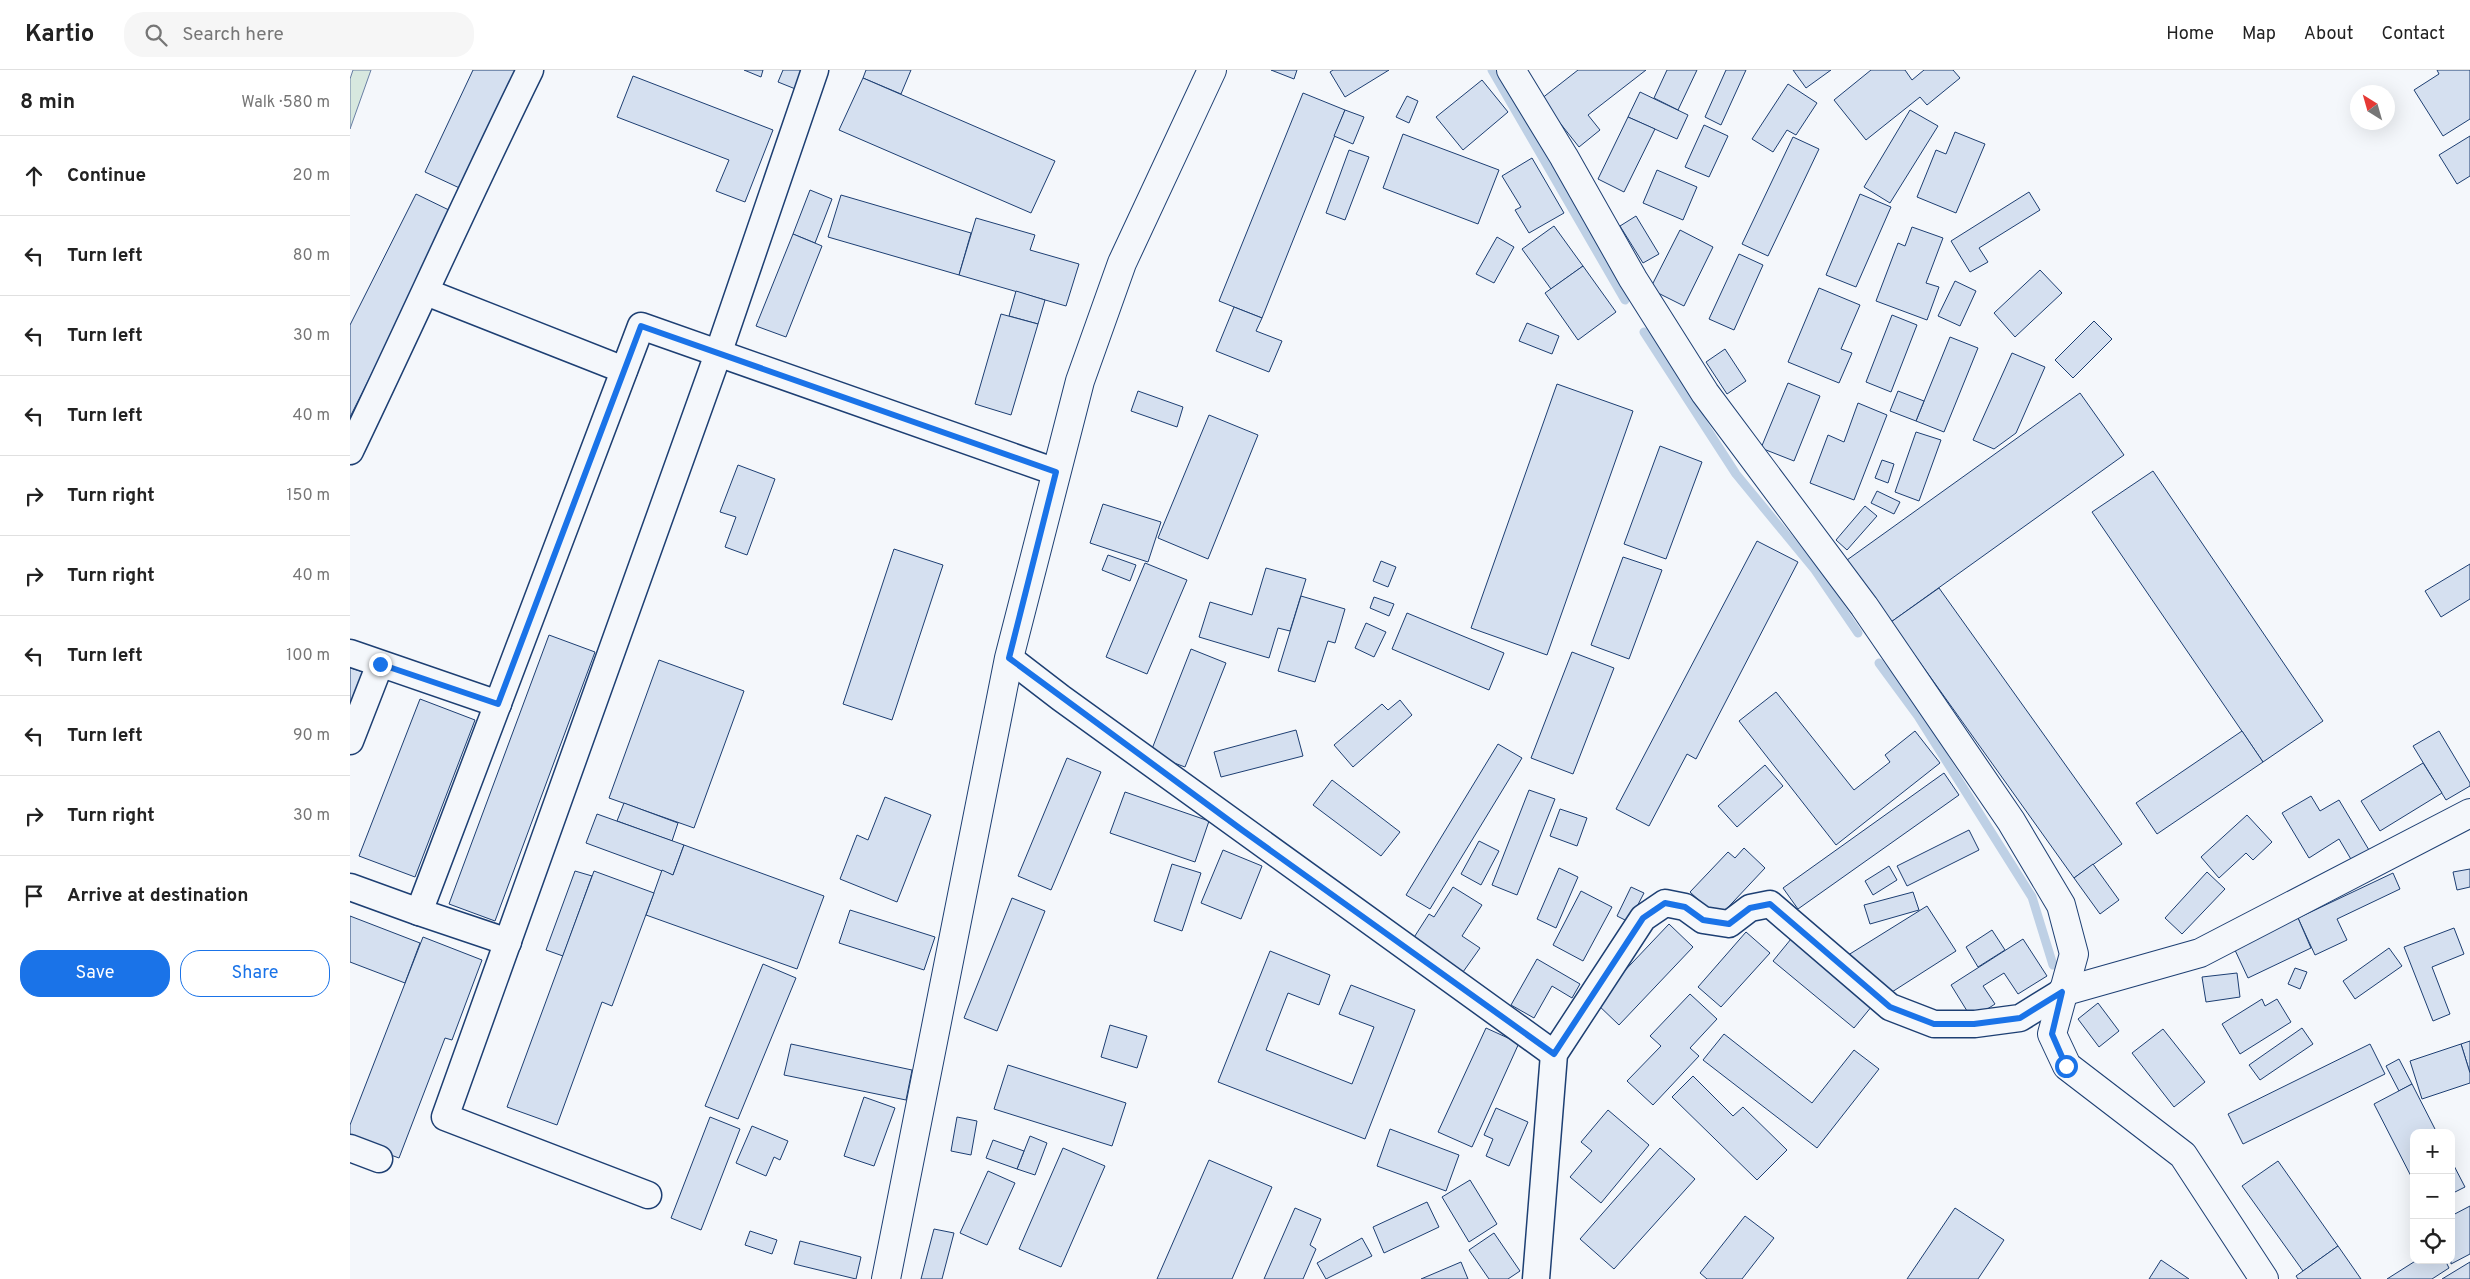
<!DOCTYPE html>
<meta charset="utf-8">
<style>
:root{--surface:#fff;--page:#f6f6f6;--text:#222;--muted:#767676;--line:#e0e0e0;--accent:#1a73e8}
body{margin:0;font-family:Overpass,sans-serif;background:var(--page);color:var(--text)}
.controls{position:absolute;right:15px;bottom:15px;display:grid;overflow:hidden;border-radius:10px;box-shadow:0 5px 20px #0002}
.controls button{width:45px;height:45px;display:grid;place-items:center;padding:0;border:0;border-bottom:1px solid var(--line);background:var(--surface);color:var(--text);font:25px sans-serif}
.compass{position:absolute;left:2000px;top:15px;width:45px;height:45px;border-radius:50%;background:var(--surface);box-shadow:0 5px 20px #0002;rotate:323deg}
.stop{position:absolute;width:15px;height:15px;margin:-11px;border:4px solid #1a73e8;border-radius:50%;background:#fff}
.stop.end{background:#1a73e8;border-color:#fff;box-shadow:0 1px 5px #0008}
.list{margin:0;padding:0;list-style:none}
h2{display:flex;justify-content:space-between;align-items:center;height:65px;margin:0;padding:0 20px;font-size:21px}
h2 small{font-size:16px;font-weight:400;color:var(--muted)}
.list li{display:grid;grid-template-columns:32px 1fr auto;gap:15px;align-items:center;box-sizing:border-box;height:80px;padding:0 20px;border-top:1px solid var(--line)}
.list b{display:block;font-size:19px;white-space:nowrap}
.list em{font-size:16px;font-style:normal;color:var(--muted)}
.actions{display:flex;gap:10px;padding:15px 20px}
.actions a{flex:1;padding:11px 0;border:1px solid var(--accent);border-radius:20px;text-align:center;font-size:18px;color:var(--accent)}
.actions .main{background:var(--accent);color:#fff}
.icon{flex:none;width:28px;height:28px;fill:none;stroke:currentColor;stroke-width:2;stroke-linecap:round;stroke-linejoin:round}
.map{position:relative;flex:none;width:2120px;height:1209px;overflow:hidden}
header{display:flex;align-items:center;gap:30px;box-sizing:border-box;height:70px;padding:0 25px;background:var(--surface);border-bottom:1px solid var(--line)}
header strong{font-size:24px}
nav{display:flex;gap:28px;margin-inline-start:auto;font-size:18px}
.search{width:350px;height:45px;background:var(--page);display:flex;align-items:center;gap:12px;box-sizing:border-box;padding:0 18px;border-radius:20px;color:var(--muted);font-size:19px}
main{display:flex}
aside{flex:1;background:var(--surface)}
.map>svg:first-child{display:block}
</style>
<header>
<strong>Kartio</strong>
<div class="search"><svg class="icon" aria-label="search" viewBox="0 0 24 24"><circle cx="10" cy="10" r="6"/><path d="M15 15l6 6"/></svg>Search here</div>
<nav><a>Home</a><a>Map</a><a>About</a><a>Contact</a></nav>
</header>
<main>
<aside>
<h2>8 min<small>Walk · 580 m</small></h2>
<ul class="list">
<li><svg class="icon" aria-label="ahead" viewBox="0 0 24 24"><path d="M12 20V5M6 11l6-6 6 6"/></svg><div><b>Continue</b></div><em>20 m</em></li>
<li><svg class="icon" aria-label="left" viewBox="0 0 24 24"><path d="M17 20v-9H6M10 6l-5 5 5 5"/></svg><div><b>Turn left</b></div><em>80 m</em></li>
<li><svg class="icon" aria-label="left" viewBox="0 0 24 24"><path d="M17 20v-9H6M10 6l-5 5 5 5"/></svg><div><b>Turn left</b></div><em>30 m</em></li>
<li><svg class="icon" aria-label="left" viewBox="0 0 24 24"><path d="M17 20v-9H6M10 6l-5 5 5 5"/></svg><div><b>Turn left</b></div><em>40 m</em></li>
<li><svg class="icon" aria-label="right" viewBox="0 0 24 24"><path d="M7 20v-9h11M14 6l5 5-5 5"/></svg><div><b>Turn right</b></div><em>150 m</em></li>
<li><svg class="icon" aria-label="right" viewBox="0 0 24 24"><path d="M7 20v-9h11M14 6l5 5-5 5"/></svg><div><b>Turn right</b></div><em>40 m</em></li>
<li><svg class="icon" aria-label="left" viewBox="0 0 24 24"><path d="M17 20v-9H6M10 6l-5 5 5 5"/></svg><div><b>Turn left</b></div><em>100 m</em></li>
<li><svg class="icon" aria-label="left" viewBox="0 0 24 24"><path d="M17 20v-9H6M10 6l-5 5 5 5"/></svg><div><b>Turn left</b></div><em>90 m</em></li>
<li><svg class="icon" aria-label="right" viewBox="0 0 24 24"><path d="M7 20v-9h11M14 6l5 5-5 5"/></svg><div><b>Turn right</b></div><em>30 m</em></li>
<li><svg class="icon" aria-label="arrive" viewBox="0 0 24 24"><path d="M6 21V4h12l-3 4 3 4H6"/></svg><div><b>Arrive at destination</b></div></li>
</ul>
<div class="actions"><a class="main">Save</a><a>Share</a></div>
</aside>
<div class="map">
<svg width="2120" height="1209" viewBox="0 0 2120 1209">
<rect width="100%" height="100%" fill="#f4f7fb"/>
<polygon fill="#d7e8df" stroke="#687fa3" points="3,0 21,0 0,59 0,9"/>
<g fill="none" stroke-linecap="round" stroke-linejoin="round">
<g stroke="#bed0e5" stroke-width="9">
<polyline points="1142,0 1275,230"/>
<polyline points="1294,262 1386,404 1465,500 1508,563"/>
<polyline points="1529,593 1568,646 1682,827 1703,895"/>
</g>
</g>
<g fill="#d5e0f0" stroke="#1d3f73">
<polygon points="123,0 174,0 116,121 75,102"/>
<polygon points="394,0 413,0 411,7"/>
<polygon points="433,0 457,0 448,20 428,12"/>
<polygon points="516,0 561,0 551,24 513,8"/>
<polygon points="921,0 947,0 944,9"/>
<polygon points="983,0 1039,0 995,27 980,2"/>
<polygon points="1228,0 1296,0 1238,45 1250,60 1229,77 1191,29"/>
<polygon points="1317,0 1347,0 1328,40 1304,28"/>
<polygon points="1376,0 1396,0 1371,55 1355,47"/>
<polygon points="1443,0 1481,0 1456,18"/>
<polygon points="1521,0 1555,0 1562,10 1574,0 1603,0 1610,8 1577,35 1570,27 1516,70 1484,30"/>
<polygon points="2087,0 2120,0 2120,49 2093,66 2064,20 2089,4"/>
<polygon points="283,6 423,60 395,132 366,121 379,90 267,47"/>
<polygon points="513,8 705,91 681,143 489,60"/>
<polygon points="1132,10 1158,42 1113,80 1086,47"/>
<polygon points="1438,14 1467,33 1446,65 1437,60 1423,82 1402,69"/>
<polygon points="1290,22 1338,45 1327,69 1278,47"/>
<polygon points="953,23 995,40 912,248 869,231"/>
<polygon points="1057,26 1068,31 1059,53 1046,47"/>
<polygon points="995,40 1014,47 1003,74 984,66"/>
<polygon points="1560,40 1588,56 1540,133 1514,117"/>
<polygon points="1278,47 1305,59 1274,122 1248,109"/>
<polygon points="1354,55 1378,66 1359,107 1335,97"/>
<polygon points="1605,62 1635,74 1606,143 1567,127 1586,80 1596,84"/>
<polygon points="1053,64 1149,100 1128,154 1033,118"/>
<polygon points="2120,66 2120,106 2107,114 2089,85"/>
<polygon points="1443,67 1469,79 1418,186 1392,174"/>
<polygon points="999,80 1019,87 995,150 976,143"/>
<polygon points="1182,88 1214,143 1179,163 1165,140 1171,137 1152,106"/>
<polygon points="1307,100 1347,117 1333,150 1293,133"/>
<polygon points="460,120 482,129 465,173 443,164"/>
<polygon points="1679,122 1690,140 1629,178 1638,192 1620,202 1601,171"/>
<polygon points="66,124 103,142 0,347 0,255"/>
<polygon points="1510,124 1541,137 1506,217 1476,205"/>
<polygon points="491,125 621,163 609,205 478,167"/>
<polygon points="1286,146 1309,184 1293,193 1270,156"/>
<polygon points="626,148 685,165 680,180 729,194 716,236 609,205"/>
<polygon points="1204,156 1233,196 1201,219 1172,179"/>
<polygon points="1562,157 1593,168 1576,213 1589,217 1577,250 1526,231 1548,173 1555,176"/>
<polygon points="1330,160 1363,177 1334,236 1300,219"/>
<polygon points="443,164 472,176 436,267 406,256"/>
<polygon points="1147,167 1164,177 1144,213 1126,204"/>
<polygon points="1389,184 1413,195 1384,260 1359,249"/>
<polygon points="1233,196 1266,242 1228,270 1195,223"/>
<polygon points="1690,200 1712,223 1665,267 1644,243"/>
<polygon points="1605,211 1626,221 1610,256 1588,246"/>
<polygon points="1469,218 1510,235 1491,279 1502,283 1489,313 1438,292"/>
<polygon points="666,221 695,230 688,254 659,246"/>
<polygon points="884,237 912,248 906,261 932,271 919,302 866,281"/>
<polygon points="651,244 688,254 661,345 625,334"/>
<polygon points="1542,245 1567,255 1541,322 1516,312"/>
<polygon points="1744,251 1762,269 1723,308 1705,290"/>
<polygon points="1177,253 1209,266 1202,284 1169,271"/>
<polygon points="1600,267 1628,278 1594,362 1566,351"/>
<polygon points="1375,279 1396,311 1377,324 1356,292"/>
<polygon points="1662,283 1695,297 1666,363 1644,379 1623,370"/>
<polygon points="1438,313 1470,326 1444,391 1411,378"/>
<polygon points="1207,314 1283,341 1197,585 1121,558"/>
<polygon points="788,321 833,337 827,357 781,341"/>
<polygon points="1548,321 1574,331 1566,351 1540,341"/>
<polygon points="1730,323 1774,385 1541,552 1497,490"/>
<polygon points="1508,333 1537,345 1504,430 1460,413 1478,365 1494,372"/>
<polygon points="859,345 908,365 858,489 808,468"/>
<polygon points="1566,362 1591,370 1569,431 1545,422"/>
<polygon points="1310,376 1352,392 1316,489 1274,474"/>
<polygon points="1532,390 1544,394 1538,413 1525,408"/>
<polygon points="388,395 425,409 397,485 375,477 386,447 370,442"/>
<polygon points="1803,401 1973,651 1913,692 1742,442"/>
<polygon points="1527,421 1550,432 1544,444 1521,433"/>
<polygon points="753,434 811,452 798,492 740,473"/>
<polygon points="1515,436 1527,446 1497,480 1486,470"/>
<polygon points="1407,471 1448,492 1346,689 1337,684 1299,756 1266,739"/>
<polygon points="544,479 593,495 542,650 493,634"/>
<polygon points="758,485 786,495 780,511 752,500"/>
<polygon points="1273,487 1312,500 1279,589 1241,575"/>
<polygon points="1031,491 1046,497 1038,517 1023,511"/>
<polygon points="795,493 837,510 797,604 756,587"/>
<polygon points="2120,494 2120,529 2091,547 2075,521"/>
<polygon points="916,498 956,509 940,561 928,558 919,588 849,567 860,532 902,545"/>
<polygon points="1589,518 1772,774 1724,808 1541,552"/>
<polygon points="951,526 995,539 985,573 978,571 965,612 928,601"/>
<polygon points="1024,527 1044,534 1039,546 1020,538"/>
<polygon points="1057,543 1154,583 1139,620 1042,579"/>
<polygon points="1016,553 1036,562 1024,587 1005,578"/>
<polygon points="199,565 245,582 145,851 99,834"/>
<polygon points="841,579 876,593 835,697 800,684"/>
<polygon points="1222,582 1264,598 1223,704 1181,688"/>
<polygon points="309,590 394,621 344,758 259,728"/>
<polygon points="0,598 16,603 0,644"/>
<polygon points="1426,622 1504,720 1540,692 1535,685 1565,661 1590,693 1486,775 1389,651"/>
<polygon points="70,629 125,650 65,807 9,786"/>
<polygon points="1050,630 1062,645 1003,697 984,675 1032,634 1038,640"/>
<polygon points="946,660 953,686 871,707 864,682"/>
<polygon points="1892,661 1913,692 1807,764 1786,733"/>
<polygon points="2089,661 2120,713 2120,716 2096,730 2063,676"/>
<polygon points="1148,674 1172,688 1080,839 1056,825"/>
<polygon points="717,688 751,702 701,820 668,806"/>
<polygon points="2073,693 2092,723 2030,761 2011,731"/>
<polygon points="1415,695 1433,716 1387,757 1368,736"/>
<polygon points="1594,703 1609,725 1448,839 1433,818"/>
<polygon points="982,710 1050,762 1031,786 963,735"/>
<polygon points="1179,720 1205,729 1167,825 1142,815"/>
<polygon points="775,722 859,751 845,792 760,763"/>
<polygon points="1961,726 1970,741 1989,730 2022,785 2005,796 1989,769 1959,788 1932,743"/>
<polygon points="535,727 581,745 547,832 490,809 507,765 518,770"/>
<polygon points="274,733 328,753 322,771 267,751"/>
<polygon points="1210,739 1237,748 1227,776 1200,766"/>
<polygon points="247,744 334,775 323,805 236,773"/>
<polygon points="1897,745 1922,772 1903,790 1896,783 1869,808 1851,787"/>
<polygon points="1619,760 1629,780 1557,816 1547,796"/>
<polygon points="1129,771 1149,781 1131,815 1111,804"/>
<polygon points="334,775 474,826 447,899 296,845 312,800 323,805"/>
<polygon points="1394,778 1415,798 1368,848 1340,822 1378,782 1385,788"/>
<polygon points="873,780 912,796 891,849 851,833"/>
<polygon points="822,794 851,803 832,861 804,851"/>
<polygon points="1743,794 1769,830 1750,844 1724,808"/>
<polygon points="1539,796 1547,810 1523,825 1515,811"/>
<polygon points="1209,798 1228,807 1206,858 1187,849"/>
<polygon points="2120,799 2120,817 2107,820 2103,802"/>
<polygon points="225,801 242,806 213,886 196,880"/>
<polygon points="244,801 304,823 262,936 252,932 207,1055 157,1037"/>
<polygon points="1857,802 1875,819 1832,864 1815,848"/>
<polygon points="2043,803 2050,819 1987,849 1997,870 1965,885 1948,848"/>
<polygon points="1103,817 1132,835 1112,866 1130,878 1113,902 1063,869 1079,844 1084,847"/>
<polygon points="1281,817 1294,823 1279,852 1267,846"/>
<polygon points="1231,821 1262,837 1233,891 1203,875"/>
<polygon points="1563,822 1569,840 1520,854 1514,835"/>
<polygon points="662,828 695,841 647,961 614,948"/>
<polygon points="1577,836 1606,881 1531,929 1495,887"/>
<polygon points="500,840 585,867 574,900 489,873"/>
<polygon points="0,846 70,873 55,913 0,892"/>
<polygon points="1948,848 1961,878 1898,908 1884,878"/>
<polygon points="1319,854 1343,877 1269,955 1245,932"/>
<polygon points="2104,858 2114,884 2082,897 2100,944 2083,951 2054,877"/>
<polygon points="1642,860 1655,880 1628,897 1616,877"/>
<polygon points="1396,862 1420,883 1371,937 1348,917"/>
<polygon points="73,867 132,890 102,970 95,968 49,1088 0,1070 0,1055"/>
<polygon points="1441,869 1522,936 1504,958 1423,891"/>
<polygon points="1673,869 1697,906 1668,924 1654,903 1633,916 1645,934 1622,949 1601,915"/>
<polygon points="2039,878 2052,896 2005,929 1993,911"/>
<polygon points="920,881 980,905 969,935 938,923 916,980 1002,1014 1024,957 989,944 1001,915 1065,940 1015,1069 868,1012"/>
<polygon points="1187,889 1230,914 1222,928 1202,916 1184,948 1161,935"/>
<polygon points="413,894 446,908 388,1049 355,1036"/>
<polygon points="1945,898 1957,902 1950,919 1938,914"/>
<polygon points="1887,903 1890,927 1856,932 1852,907"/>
<polygon points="1340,924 1367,949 1340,978 1349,986 1303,1035 1277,1011 1311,976 1300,966"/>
<polygon points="1912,929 1915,936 1927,929 1941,952 1890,984 1872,954"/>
<polygon points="1748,933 1769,961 1749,977 1728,949"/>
<polygon points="760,955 797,966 787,998 751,987"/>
<polygon points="1136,958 1169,973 1122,1077 1088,1062"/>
<polygon points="1952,958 1963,974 1910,1010 1899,995"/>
<polygon points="1813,959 1855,1012 1824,1037 1782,983"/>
<polygon points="1374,964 1462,1033 1504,980 1529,999 1467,1078 1353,990"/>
<polygon points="2120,971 2120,1003 2111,974"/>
<polygon points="441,974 562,1000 556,1030 434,1005"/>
<polygon points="2020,974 2035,1004 1893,1074 1878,1044"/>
<polygon points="2111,974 2120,1003 2120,1013 2072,1029 2060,991"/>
<polygon points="2049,989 2062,1014 2049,1021 2036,996"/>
<polygon points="658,995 776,1033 762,1076 644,1039"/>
<polygon points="1343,1006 1383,1046 1393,1037 1437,1080 1407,1110 1322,1027"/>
<polygon points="2062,1014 2087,1063 2064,1063 2064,1112 2024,1034"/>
<polygon points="514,1027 545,1038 524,1096 494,1086"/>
<polygon points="1146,1038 1178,1052 1159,1096 1136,1086 1143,1069 1134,1065"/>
<polygon points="1258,1040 1299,1075 1251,1133 1220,1107 1242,1081 1231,1072"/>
<polygon points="360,1047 390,1059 351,1160 321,1148"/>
<polygon points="607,1047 627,1051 621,1085 601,1081"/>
<polygon points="402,1056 438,1071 430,1090 424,1087 416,1106 386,1093"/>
<polygon points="1040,1059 1109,1085 1096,1121 1027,1096"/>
<polygon points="680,1066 697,1073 685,1105 667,1099"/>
<polygon points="643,1070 674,1081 667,1099 636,1088"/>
<polygon points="713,1078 755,1096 711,1197 669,1179"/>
<polygon points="1310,1078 1345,1109 1264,1199 1230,1169"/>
<polygon points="859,1090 922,1117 882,1209 807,1209"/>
<polygon points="2101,1090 2115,1117 2101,1124"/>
<polygon points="1928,1091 1988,1176 1953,1201 1892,1116"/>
<polygon points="638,1101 665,1113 637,1175 610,1163"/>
<polygon points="1120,1110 1147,1154 1119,1172 1092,1127"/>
<polygon points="1077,1132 1089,1157 1034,1183 1023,1157"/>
<polygon points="2120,1136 2120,1184 2101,1194 2101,1146"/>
<polygon points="945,1138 971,1149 960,1175 966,1179 953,1209 914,1209"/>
<polygon points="1605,1138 1654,1170 1628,1209 1557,1209"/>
<polygon points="1395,1146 1424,1168 1392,1209 1357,1209 1350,1203"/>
<polygon points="584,1159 604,1163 592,1209 571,1209"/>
<polygon points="400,1161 427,1170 422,1184 395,1175"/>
<polygon points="1144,1163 1170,1201 1158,1209 1139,1209 1119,1180"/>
<polygon points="1012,1168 1022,1186 976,1209 967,1193"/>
<polygon points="450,1171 511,1187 506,1209 444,1194"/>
<polygon points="1988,1176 2011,1209 1948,1209 1946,1206"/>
<polygon points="1811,1190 1839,1209 1799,1209"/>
<polygon points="2067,1190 2095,1190 2099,1198 2082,1209 2037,1209"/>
<polygon points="1111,1192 1118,1209 1071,1209"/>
<polygon points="2120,1192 2120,1209 2092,1209"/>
</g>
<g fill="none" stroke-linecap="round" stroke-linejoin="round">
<defs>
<g id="street">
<polyline points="76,222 274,300"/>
<path d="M0 381C61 254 118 126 180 0"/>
<polyline points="0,583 148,634"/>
<polyline points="659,588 711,628 1204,984"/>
<polyline points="0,671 30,594"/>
<polyline points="0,817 69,842"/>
<polyline points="158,872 69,842 291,256 706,402"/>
<polyline points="0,1078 29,1089"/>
<polyline points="298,1125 95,1047 368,284 465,0"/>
<polyline points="1186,1209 1204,984 1293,848 1315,833 1335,837 1353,850 1379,854 1400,838 1420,834 1540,937 1584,954 1625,954 1670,948 1712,922"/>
</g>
<g id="secondary">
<polyline points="1161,0 1214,87 1283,209 1355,323 1514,536 1661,751 1711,835 1724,884 1702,964 1717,996 1833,1085 1914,1209"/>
<polyline points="1712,922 1850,883 2120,743"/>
<polyline points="536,1209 659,588 730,311 772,193 862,0"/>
</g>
</defs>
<use href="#street" stroke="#1d3f73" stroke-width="29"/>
<use href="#secondary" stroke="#1d3f73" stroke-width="30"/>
<use href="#street" stroke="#f4f7fb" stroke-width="26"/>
<use href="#secondary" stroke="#f4f7fb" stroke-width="28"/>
</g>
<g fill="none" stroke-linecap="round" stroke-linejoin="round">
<polyline stroke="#1a73e8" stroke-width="6" points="30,594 148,634 291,256 706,402 659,588 892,760 1204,984 1293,848 1315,833 1335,837 1353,850 1379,854 1400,838 1420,834 1540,937 1584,954 1624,954 1670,948 1712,922 1702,964 1716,996"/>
</g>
</svg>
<div class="controls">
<button>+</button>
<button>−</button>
<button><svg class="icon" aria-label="locate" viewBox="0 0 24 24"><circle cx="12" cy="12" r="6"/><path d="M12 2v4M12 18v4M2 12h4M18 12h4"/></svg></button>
</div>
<svg class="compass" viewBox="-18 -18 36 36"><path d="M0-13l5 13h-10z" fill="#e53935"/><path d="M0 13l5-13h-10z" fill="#767676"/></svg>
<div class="stop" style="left:1716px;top:996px"></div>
<div class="stop end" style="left:30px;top:594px"></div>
</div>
</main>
